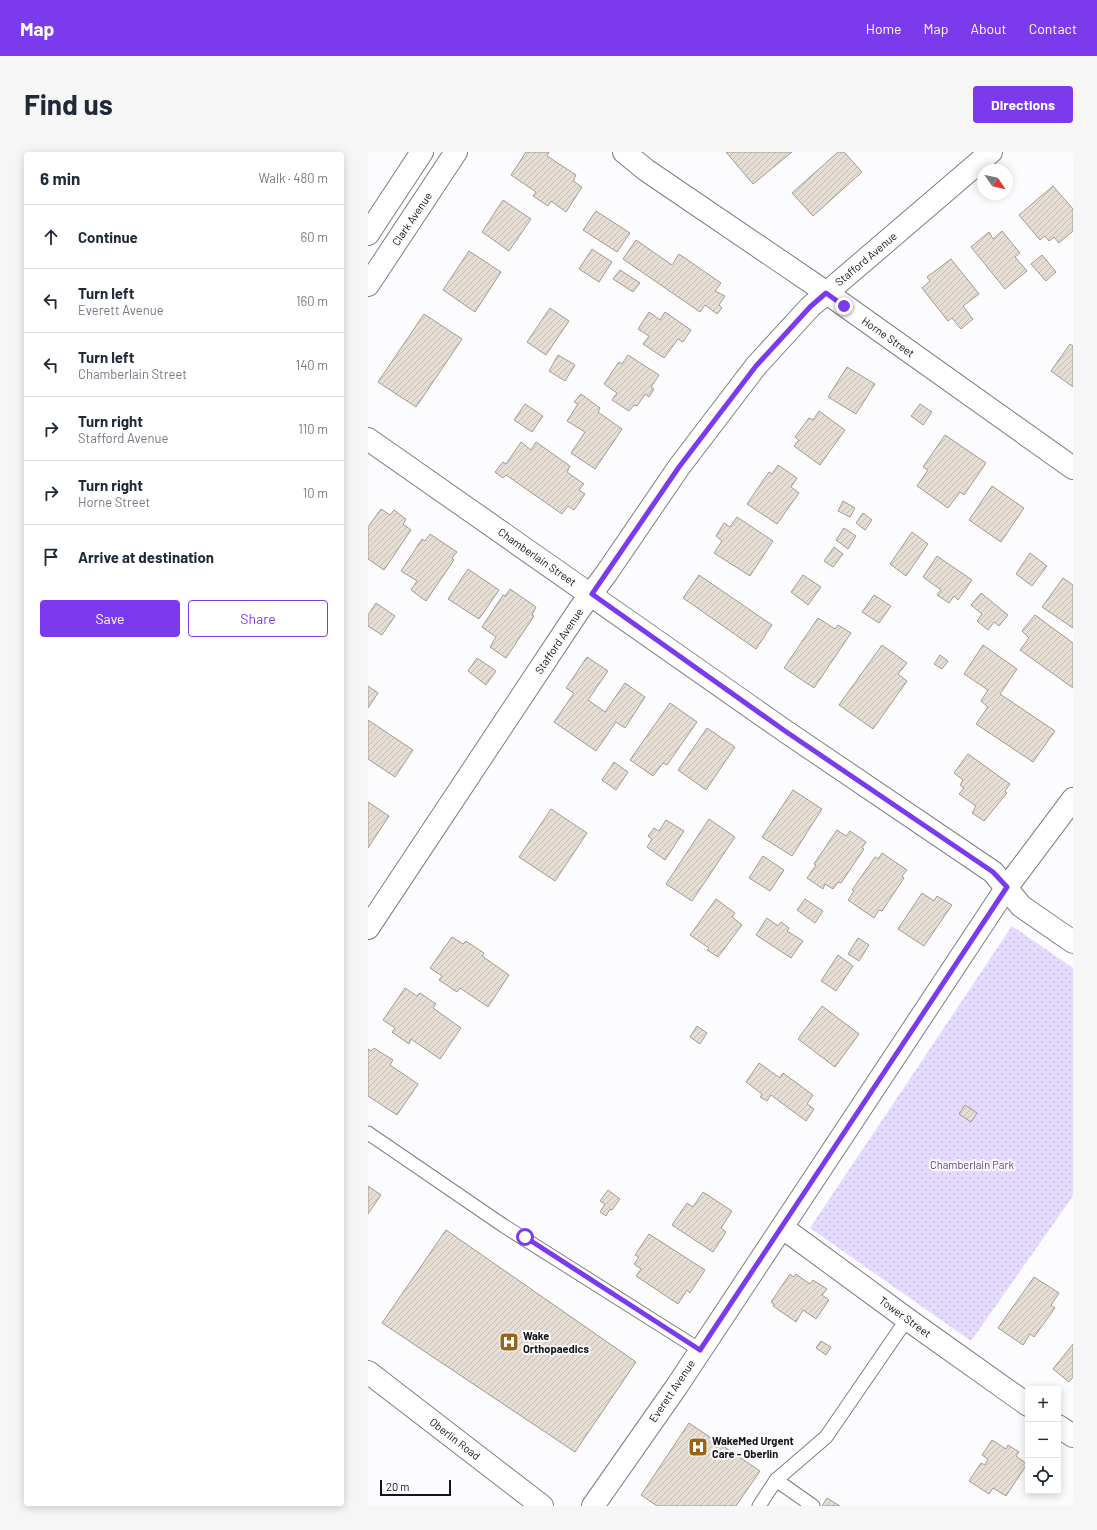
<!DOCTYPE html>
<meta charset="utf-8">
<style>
:root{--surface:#fff;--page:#f6f6f7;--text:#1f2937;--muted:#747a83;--line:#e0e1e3;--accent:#7c3aed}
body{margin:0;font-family:Barlow,sans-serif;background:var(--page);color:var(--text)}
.controls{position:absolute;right:12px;bottom:12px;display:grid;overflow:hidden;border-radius:4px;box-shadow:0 2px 10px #0003}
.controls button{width:36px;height:36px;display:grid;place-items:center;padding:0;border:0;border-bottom:1px solid var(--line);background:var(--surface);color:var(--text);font:20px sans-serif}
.compass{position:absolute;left:609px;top:12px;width:36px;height:36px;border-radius:50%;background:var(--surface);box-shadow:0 2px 10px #0003;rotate:124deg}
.scale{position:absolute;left:12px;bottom:10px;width:71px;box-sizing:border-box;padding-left:4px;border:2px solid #141317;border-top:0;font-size:11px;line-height:14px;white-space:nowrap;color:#141317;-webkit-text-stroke:3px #fcfbfd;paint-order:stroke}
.stop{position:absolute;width:12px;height:12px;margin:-9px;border:3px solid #7c3aed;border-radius:50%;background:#fff}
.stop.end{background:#7c3aed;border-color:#fff;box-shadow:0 1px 4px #0008}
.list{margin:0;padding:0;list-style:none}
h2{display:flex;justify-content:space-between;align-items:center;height:52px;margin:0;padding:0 16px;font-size:17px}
h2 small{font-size:13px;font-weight:400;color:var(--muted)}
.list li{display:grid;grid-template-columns:26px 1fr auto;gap:12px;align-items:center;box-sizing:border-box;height:64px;padding:0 16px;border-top:1px solid var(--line)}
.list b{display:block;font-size:15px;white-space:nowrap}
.list p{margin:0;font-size:13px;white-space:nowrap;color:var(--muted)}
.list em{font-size:13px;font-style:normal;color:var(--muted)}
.actions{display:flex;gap:8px;padding:12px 16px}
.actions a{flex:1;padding:9px 0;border:1px solid var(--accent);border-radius:4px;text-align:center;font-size:14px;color:var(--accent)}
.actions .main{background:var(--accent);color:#fff}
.icon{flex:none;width:22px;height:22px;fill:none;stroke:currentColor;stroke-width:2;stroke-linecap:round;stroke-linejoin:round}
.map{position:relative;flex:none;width:705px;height:1354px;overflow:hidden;border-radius:4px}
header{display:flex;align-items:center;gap:24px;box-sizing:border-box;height:56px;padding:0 20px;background:var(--accent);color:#fff}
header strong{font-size:19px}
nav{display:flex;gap:22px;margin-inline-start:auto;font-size:14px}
.intro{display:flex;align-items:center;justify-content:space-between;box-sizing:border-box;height:96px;padding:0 24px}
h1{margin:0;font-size:28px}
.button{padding:10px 18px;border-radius:4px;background:var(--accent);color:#fff;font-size:14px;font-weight:700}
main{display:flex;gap:24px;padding:0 24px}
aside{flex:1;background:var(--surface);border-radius:4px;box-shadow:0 2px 10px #0003}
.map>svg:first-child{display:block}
</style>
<header>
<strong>Map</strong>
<nav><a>Home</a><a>Map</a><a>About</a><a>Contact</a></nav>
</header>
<div class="intro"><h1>Find us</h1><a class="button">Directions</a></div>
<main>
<aside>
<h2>6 min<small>Walk · 480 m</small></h2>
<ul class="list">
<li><svg class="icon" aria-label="ahead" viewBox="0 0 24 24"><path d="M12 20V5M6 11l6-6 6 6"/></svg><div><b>Continue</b></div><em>60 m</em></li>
<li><svg class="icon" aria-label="left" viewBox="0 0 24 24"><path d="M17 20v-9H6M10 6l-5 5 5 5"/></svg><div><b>Turn left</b><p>Everett Avenue</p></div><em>160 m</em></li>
<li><svg class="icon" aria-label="left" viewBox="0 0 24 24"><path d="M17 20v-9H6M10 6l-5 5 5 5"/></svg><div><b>Turn left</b><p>Chamberlain Street</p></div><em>140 m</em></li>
<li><svg class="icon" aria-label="right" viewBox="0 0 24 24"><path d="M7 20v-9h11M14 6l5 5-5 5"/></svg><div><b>Turn right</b><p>Stafford Avenue</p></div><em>110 m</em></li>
<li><svg class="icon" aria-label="right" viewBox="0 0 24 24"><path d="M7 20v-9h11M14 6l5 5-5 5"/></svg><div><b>Turn right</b><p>Horne Street</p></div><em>10 m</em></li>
<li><svg class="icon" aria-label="arrive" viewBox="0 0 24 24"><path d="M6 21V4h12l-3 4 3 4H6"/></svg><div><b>Arrive at destination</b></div></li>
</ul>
<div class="actions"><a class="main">Save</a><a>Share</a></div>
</aside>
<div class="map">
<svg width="705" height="1354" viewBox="0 0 705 1354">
<defs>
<pattern id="park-dots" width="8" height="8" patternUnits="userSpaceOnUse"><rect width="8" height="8" fill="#e4dbff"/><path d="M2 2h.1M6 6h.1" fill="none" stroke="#c3bbda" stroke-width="1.8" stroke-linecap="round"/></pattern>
<pattern id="building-hatch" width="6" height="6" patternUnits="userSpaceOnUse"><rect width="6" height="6" fill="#e6ddd4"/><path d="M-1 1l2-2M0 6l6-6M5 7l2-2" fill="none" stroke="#c4bdb5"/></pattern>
</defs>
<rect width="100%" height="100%" fill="#fcfbfd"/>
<polygon fill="url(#park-dots)" points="644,774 705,816 705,1044 603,1189 442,1076"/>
<g fill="url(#building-hatch)" stroke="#a39a92">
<polygon points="158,0 181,0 179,4 208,23 205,29 214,35 198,60 183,49 180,54 165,44 168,40 143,23"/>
<polygon points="358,0 424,0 385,32"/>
<polygon points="470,0 476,0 494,20 445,64 424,41"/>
<polygon points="685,34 705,57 705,79 691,91 686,85 681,89 677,84 672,88 651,63"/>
<polygon points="135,48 163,67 141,99 114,80"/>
<polygon points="228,59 262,81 249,100 215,78"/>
<polygon points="634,79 652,101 647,105 659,119 637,137 603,95 621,80 625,87"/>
<polygon points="268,88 304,113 311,102 353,131 347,139 357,144 351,153 354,156 349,162 337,153 332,160 255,107"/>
<polygon points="224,97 244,110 231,130 211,117"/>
<polygon points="101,99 133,120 107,160 75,138"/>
<polygon points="674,103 688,120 678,129 663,112"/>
<polygon points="583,107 611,142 595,154 605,167 593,177 584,166 580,169 554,136 562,129 559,125"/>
<polygon points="252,118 272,131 265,140 245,127"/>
<polygon points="182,156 201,169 178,203 159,190"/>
<polygon points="281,160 292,168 297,160 323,178 315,190 310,187 296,206 275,192 281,184 270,177"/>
<polygon points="56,162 94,187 48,255 10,230"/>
<polygon points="702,192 705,194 705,235 683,219"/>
<polygon points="190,203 207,213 197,229 181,219"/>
<polygon points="260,203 291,223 283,235 286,237 281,245 277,242 269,254 266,253 261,259 244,248 249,241 236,232 251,210 254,212"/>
<polygon points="479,215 507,232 488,262 460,245"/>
<polygon points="213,242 232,256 230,260 254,277 227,317 203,301 217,280 199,269 210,252 206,250"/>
<polygon points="157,252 175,264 164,280 146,268"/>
<polygon points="552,252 564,260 555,273 543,264"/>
<polygon points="451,259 477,278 452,313 426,294 431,288 427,285 441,266 445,268"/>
<polygon points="577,283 618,311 596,343 592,340 580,356 549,334 560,318 555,315"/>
<polygon points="153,290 163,298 168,290 202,314 199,320 216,332 211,338 217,342 206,358 200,354 194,362 138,323 135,326 127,320 135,310 138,312"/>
<polygon points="410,313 429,326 423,335 431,341 409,372 379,352 401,320 404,322"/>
<polygon points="624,334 656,356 633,390 601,368"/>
<polygon points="475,349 487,356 482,365 470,359"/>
<polygon points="13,357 22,363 26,358 38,367 35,372 43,378 16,418 0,407 0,375"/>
<polygon points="495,361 504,368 497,378 488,371"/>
<polygon points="369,365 405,389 382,424 346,401 354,389 348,384 356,371 362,375"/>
<polygon points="476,376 488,384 480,397 468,388"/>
<polygon points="544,380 560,392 538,424 522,412"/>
<polygon points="62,382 89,400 84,406 86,408 58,449 43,438 49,429 33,419 54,387 57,389"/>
<polygon points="466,395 475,402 465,415 456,409"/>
<polygon points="662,401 679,414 664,434 648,422"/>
<polygon points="569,404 604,428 590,448 586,444 581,451 569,443 573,438 555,425"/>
<polygon points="100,417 131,438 111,467 80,447"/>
<polygon points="331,423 404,473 388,497 315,446"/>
<polygon points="435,423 453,435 440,453 423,440"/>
<polygon points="695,426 705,433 705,476 674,455"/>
<polygon points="142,437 168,455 164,463 166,464 138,506 122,495 128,485 114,475 135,443 137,444"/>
<polygon points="613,441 640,463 631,474 626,470 620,478 609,469 614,462 603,453"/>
<polygon points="506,443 523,454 511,471 494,460"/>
<polygon points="8,451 27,464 14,483 0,474 0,463"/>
<polygon points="667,463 705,491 705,536 652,498 661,486 654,479"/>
<polygon points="450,466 467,477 470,473 483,481 446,536 416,516"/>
<polygon points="514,493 539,511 530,522 539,529 505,577 471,553"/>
<polygon points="615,493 649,517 632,542 687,579 665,610 608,572 620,555 613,549 620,538 596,522"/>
<polygon points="572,503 580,509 574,517 566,512"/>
<polygon points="219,505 240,519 220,548 237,560 257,531 277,545 257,576 248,570 228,599 186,570 206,541 198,536"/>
<polygon points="109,506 128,519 118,533 100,519"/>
<polygon points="0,534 10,541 0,556"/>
<polygon points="302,551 329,570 299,613 295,611 285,624 262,608"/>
<polygon points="0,568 45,598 27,625 0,607"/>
<polygon points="339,576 367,595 338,638 310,618"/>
<polygon points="600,602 642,632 637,639 639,641 616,669 604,661 608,654 591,642 596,636 592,633 595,628 586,621"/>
<polygon points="246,610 260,620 248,638 234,628"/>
<polygon points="425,638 454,657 424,704 394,685"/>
<polygon points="0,650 21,664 0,696"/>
<polygon points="183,657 219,681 187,729 151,705"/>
<polygon points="341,667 367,685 324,749 298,732"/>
<polygon points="298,668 316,679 297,708 279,695 284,687 280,684 286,676 291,679"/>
<polygon points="469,678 478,684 482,679 498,690 494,696 496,697 473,731 470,730 465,737 457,732 455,737 439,726 448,713 446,712"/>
<polygon points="514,701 539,718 534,724 536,726 514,759 511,758 506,766 480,748 486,739 484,738 507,705 510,707"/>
<polygon points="395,704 416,718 402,739 381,726"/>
<polygon points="554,741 566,749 569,744 584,753 556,794 530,777"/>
<polygon points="348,747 367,761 364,765 374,773 350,805 339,798 341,796 322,783"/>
<polygon points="437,747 455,759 447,771 429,758"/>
<polygon points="399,766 410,774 413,770 421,776 419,779 435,789 423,806 388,783"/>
<polygon points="84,785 95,792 98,789 116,801 114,804 141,823 120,855 92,836 89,840 71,828 74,824 62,816"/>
<polygon points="490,786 501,793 491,809 480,802"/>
<polygon points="470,803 485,814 468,839 453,829"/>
<polygon points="37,836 49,844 52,841 68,852 65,856 93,876 72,907 43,887 41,892 24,880 27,876 15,868"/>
<polygon points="454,854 491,882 467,915 430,887"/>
<polygon points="329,874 339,881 332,892 322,885"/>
<polygon points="6,896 25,908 22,913 50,932 29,963 0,944 0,897 3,899"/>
<polygon points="391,911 412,926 415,921 445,943 439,952 446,957 438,969 403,943 399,949 392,945 394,942 378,930"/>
<polygon points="597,953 609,961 603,970 591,962"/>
<polygon points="0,1034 13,1043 0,1062"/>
<polygon points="240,1038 252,1047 244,1058 242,1057 238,1064 232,1060 237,1052 232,1049"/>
<polygon points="335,1040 364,1059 353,1076 358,1080 345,1100 304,1073 319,1051 325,1055"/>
<polygon points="78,1078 268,1210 207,1300 14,1171"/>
<polygon points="281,1082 337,1118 322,1141 319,1138 310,1152 268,1124 273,1117 266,1112 271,1105 267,1103"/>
<polygon points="422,1122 426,1125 428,1122 442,1132 445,1128 459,1137 454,1143 461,1148 448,1167 435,1158 428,1170 405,1154 406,1152 403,1150"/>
<polygon points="666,1125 691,1141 683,1153 687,1156 666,1185 662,1182 655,1193 630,1176"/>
<polygon points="453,1189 463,1195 458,1203 448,1196"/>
<polygon points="705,1192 705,1225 701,1230 685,1217"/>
<polygon points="321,1271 392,1319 368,1354 289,1354 273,1343"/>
<polygon points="624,1288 638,1297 640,1293 651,1300 648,1304 659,1312 638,1344 625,1336 621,1342 601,1329 613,1311 617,1313 620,1307 614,1303"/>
<polygon points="459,1346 472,1354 454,1354"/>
</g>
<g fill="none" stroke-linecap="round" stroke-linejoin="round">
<defs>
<g id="lane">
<polyline points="0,981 136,1074 332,1198"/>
<polyline points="408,1328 445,1354"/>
<polyline points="391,1354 408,1328 458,1285 539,1167"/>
</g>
<g id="street">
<polyline points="256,0 278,18 459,141 705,316"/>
<polyline points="0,287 417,579 625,720 653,754 705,790"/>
<polyline points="0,776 211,458 238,422 311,315 388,214 442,155 623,0"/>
<polyline points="415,1076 539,1167 660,1253"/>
<polyline points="690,1274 705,1284"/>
<polyline points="225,1354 309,1234 639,735 705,647"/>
</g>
<g id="secondary">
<polyline points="0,82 54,0"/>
<polyline points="0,133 88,0"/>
<polyline points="0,1220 174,1354"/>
</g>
</defs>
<use href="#lane" stroke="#7f7c86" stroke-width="15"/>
<use href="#street" stroke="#7f7c86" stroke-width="24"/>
<use href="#secondary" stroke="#7f7c86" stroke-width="24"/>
<use href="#lane" stroke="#fff" stroke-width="13"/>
<use href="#street" stroke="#fff" stroke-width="22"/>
<use href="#secondary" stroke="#fff" stroke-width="22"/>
</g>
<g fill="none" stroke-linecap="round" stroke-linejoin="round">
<polyline stroke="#7c3aed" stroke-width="5" points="157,1085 332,1198 639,735 625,720 417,579 224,442 311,315 388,214 442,155 458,141 476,154"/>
</g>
<defs>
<symbol id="hospital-square" viewBox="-11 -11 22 22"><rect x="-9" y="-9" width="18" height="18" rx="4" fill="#976419" stroke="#fcfbfd"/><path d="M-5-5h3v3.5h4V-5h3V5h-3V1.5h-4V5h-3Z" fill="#fff"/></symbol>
</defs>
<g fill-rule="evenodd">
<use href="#hospital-square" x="130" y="1179" width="22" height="22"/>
<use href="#hospital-square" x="319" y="1284" width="22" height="22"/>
</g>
<g text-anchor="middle" stroke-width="4" stroke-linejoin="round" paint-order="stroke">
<g font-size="11" fill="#141317" stroke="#fcfbfd">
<text transform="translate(44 67) rotate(-56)" y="4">Clark Avenue</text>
<text transform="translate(498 107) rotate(-40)" y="4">Stafford Avenue</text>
<text transform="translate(520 185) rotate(35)" y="4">Horne Street</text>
<text transform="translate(169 405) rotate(35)" y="4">Chamberlain Street</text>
<text transform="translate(191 489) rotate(-56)" y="4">Stafford Avenue</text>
<text transform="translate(537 1165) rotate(36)" y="4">Tower Street</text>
<text transform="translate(304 1239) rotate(-56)" y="4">Everett Avenue</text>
<text transform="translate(87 1287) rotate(38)" y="4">Oberlin Road</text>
</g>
<g font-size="11" fill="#59408b" stroke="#fcfbfd">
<text x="604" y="1017">Chamberlain Park</text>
</g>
<g font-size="11" font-weight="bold" fill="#141317" stroke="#fcfbfd" text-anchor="start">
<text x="155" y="1188">Wake<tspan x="155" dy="13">Orthopaedics</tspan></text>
<text x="344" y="1293">WakeMed Urgent<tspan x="344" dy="13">Care - Oberlin</tspan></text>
</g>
</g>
</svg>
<div class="controls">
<button>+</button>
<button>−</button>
<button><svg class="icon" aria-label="locate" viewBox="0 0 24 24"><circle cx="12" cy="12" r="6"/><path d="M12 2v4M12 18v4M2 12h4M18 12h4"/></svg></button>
</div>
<svg class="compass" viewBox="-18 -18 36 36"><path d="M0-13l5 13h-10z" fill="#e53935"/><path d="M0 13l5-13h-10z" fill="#747a83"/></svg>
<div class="scale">20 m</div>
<div class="stop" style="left:157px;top:1085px"></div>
<div class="stop end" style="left:476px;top:154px"></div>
</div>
</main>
